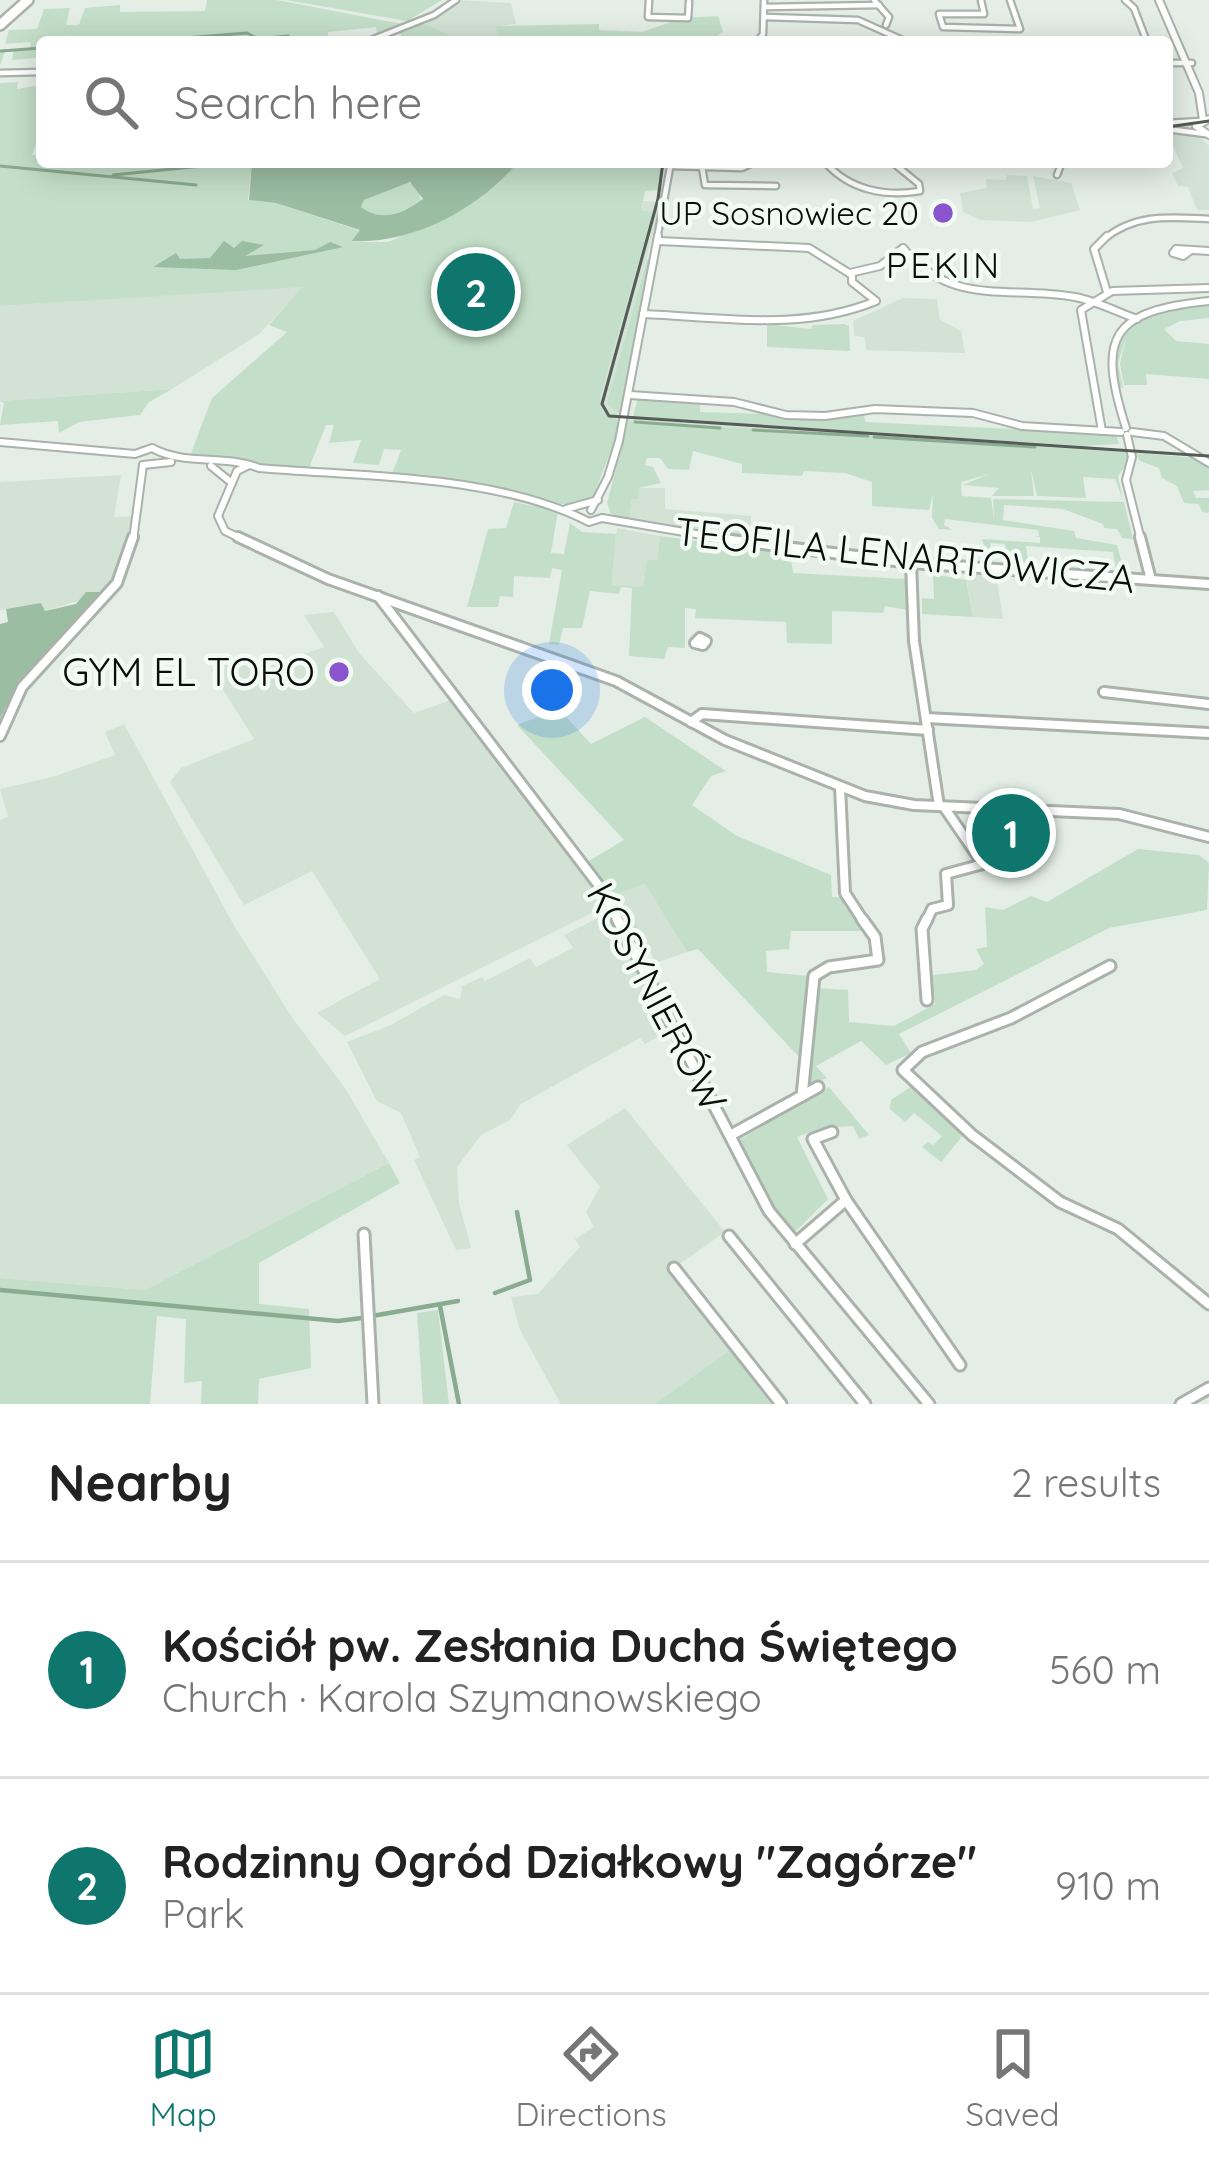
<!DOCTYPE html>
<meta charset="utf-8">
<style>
:root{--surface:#fff;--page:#f2f2f2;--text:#222;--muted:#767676;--line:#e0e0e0;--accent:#0f766e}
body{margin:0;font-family:Quicksand,sans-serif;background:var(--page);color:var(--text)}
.you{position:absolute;left:552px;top:690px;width:42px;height:42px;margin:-30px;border:9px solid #fff;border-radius:50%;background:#1a73e8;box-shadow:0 0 0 18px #1a73e833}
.badge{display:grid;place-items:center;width:78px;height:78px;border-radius:50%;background:var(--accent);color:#fff;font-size:39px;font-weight:700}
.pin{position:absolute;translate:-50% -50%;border:6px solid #fff;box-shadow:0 3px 12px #0006}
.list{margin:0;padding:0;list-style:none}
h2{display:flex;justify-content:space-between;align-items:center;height:156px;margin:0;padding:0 48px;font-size:51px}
h2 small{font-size:39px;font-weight:400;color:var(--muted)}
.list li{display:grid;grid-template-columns:78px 1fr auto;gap:36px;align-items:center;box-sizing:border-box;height:216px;padding:0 48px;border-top:3px solid var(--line)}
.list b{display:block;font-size:45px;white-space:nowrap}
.list p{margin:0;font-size:39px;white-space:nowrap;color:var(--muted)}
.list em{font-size:39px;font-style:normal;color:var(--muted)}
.icon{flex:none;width:66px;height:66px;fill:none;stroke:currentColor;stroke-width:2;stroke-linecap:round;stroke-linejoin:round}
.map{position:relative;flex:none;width:1209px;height:1404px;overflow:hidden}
.search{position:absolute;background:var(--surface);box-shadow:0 6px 30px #0003;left:36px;right:36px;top:36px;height:132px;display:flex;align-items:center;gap:30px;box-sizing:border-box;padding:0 42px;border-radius:12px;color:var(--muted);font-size:45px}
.sheet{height:588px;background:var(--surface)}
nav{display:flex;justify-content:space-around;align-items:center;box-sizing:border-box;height:168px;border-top:3px solid var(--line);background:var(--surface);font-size:33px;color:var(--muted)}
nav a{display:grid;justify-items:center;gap:6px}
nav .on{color:var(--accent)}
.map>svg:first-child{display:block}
</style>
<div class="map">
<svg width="1209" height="1404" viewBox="0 0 1209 1404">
<rect width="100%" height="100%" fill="#e4eee6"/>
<g fill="#d2e2d5">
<polygon points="458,0 511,3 516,24 497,26 498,42 467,42 425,24"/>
<polygon points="1167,133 1200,137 1209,146 1209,210 1197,210 1188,187 1178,186 1172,173 1183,168"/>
<polygon points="661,162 667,162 662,199 625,340 622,422 601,412 600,397 653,212 641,210 643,201 656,202"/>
<polygon points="1007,175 1027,176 1033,209 1040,208 1033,176 1071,183 1080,210 1031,222 980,220 963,212 960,193 987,188 986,179 1006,180"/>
<polygon points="304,286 259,334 172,389 0,401 0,306"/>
<polygon points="903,298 937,299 940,320 961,331 965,353 866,350 865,337 854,336 853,321"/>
<polygon points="629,417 1111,448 1111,451 723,428 628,421"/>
<polygon points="121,475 114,517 132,516 121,570 107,592 45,611 41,603 0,610 0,482"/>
<polygon points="639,488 665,488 665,509 751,516 750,540 629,522 632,499"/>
<polygon points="617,528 660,536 657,560 647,561 643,588 610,585"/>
<polygon points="965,572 996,574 1003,619 973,617"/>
<polygon points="334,612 359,653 414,713 451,700 596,892 600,909 345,1036 317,1013 380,979 312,871 244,905 170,782 181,768 254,739 211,670 237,656 253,672 324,647 304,615"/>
<polygon points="124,724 232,922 291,1016 345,1088 389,1163 145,1290 0,1278 0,820 8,817 0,789 56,776 115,755 105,732"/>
<polygon points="645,884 687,952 656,963 619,893"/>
<polygon points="604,915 616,918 673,1029 645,1044 640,1038 562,1081 521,1104 510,1120 481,1135 457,1167 459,1203 471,1248 456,1250 414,1160 420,1157 401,1113 377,1101 347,1042 391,1025 444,995 460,999 462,986 482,977 485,981 530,958 536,967 573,948 564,935"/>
<polygon points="625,1108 725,1232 668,1272 730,1350 654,1404 561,1404 520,1330 511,1297 538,1294 580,1247 575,1239 594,1227 586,1212 600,1187 567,1145"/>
</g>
<g fill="#c4dfc9">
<polygon points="207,0 277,0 407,25 425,24 467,42 403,42 400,32 378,38 376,27 328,32 327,42 233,42 233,37 219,42 42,42 36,58 12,60 14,51 5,51 0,66 0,50 30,48 31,42 5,44 9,30 37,29 44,9 70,8 66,25 79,25 85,8 120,5 120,12 205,11"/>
<polygon points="286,0 442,0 407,21"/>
<polygon points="718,16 723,32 706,42 498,42 496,26 599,24 599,30 642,32 682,18"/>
<polygon points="18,82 17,89 40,85 42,128 32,155 42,156 42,162 252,162 248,200 276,203 361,231 354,242 388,242 452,215 518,162 661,162 658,190 645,191 641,210 653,212 600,397 602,412 622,422 593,497 588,503 568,505 391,477 401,450 384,449 379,465 353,463 361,440 329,443 334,425 326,425 309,468 190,456 212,398 287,332 269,325 302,287 0,306 0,83"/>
<path d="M405 182 416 185 421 201C400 213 383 223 361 207L364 200Z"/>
<polygon points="647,259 652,264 628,368 624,416 607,404"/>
<path d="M1209 304V318L1180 321 1164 329 1176 341 1209 344V379L1146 374 1147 385H1124L1120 364 1126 338 1118 363 1123 388 1119 387C1104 320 1155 310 1209 304Z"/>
<polygon points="767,324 811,329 813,325 844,324 849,326 850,351 767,347"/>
<polygon points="172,389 149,402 140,415 79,422 59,433 58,421 0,425 4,403 0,401"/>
<polygon points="638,397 700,401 700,412 859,417 857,412 900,412 864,413 865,422 1116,434 1119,444 1083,446 633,417"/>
<polygon points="628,421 1127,452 1129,460 1118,476 1123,500 1115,479 1083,477 1086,498 1037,496 1031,470 1034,496 992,496 999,488 963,485 989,474 961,482 962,496 991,498 994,519 993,499 1124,502 1133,539 1122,538 1117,529 1104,528 1103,524 1063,509 1004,505 1003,520 1074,531 1076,538 1117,545 1124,572 1117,574 1113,552 1026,546 1029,568 1008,567 1005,544 990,543 992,566 963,564 957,559 980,562 988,557 982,539 1040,543 1040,537 1032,536 1039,536 1038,530 945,519 944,525 953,530 939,529 932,518 933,494 929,510 872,506 872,482 845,473 804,471 802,476 742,473 742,464 693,451 689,470 668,469 660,458 647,458 645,465 653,467 661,483 639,488 638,499 632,499 629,522 611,514 607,503"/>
<polygon points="1135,453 1199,458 1209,464 1209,490 1193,491 1196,498 1209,498 1209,513 1202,512 1199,504 1184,503 1177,486 1162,478 1159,468 1140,461"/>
<polygon points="514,502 558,511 551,553 564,554 570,523 582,532 616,534 611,585 643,587 647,560 657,560 660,536 790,553 793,573 907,579 907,610 885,606 883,613 832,611 832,644 787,643 786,622 695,618 696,609 685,608 685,648 668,647 664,659 629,656 632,588 621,587 619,594 590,591 582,628 563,628 559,645 549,644 562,570 552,568 550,578 514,576 513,597 500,596 498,607 467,607 488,529 506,528"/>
<polygon points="933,574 966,580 973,617 922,614 922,598 934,599"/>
<polygon points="559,709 591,744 645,717 726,771 711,776 692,805 737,836 831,875 832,897 843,897 845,907 870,931 791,931 789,949 766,951 767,972 808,976 799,1057 698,949 687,952 645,884 619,893 644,938 635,941 587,862 624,840 517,725"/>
<polygon points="1138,849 1199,855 1209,863 1207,910 1109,928 899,1034 911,1053 886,1065 861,1041 816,1066 827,1078 806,1086 816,988 848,990 849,1022 894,1026 935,1004 933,975 976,970 984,964 976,949 987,947 985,907 1003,910 1031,896 1047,902"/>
<polygon points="912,1086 964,1134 941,1162 922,1147 928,1142 933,1145 942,1136 914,1113 905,1122 890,1109 891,1100"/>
<polygon points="829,1087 869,1135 859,1139 853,1126 820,1128 797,1137 828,1199 793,1234 775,1211 739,1140"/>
<polygon points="389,1163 400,1183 259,1263 259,1304 309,1309 311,1368 259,1379 258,1404 201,1404 202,1381 184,1383 186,1319 157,1316 150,1404 0,1404 0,1278 145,1290"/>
<polygon points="438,1310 449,1404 423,1404 417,1313"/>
<polygon points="730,1350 771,1404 654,1404"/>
</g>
<g fill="#9bbda2" fill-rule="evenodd">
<path d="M252 162H518C480 208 412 245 352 241L360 230 276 203 249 200ZM410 182 423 199C403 213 383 223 361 207L364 200Z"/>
<polygon points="224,241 234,248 242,241 264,245 245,256 315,250 330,242 343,247 236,270 153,267 176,253 180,259 210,258"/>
<polygon points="86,592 107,592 19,680 0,718 0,624 8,622 6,609 41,603 45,611 76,604"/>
</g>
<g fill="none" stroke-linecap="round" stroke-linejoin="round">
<g stroke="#89ab90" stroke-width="3">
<polyline points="134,42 247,33 258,39 288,36"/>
<polyline points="1,51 42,48"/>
<polyline points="0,166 196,185"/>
<polyline points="113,175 242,162"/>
<polyline points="635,422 720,428"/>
<polyline points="753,430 868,436"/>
<polyline points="874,437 1035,447"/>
</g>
<g stroke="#89ab90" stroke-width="4.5">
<polyline points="0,1290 338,1321 362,1318"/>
<polyline points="495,1293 530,1280 517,1212"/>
<polyline points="440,1306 459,1404"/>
<polyline points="372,1316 458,1301"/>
</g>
<defs>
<g id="minor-far3">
<polyline points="649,0 648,17 688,18 689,2"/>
<polyline points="874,0 889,17 886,25"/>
<polyline points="981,0 984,14 939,14 943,27 1020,29 1010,0"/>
<polyline points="1125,0 1134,8 1147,42"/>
<polyline points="765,7 879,5"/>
<polyline points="765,17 858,20 907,42"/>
<polyline points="366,42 434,15 456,0"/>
<polyline points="757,42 763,34 764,0"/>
<polyline points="1167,63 1192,63"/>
<polyline points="0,73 42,72"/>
<polyline points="1167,123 1201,121"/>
<polyline points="1167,129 1205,134"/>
<path d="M825 162C849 190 885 197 920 191L919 184 892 162"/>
<polyline points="670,166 742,168 755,162"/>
<polyline points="702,167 705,185 776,186"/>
<polyline points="1057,175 1062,162"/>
<polyline points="657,239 671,162"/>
<path d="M1104 239C1136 213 1170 217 1209 219"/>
</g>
<g id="minor-far2">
<polyline points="1191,250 1183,256 1173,253 1176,249 1209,251"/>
<path d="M850 273 880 266 903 248C952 308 1009 285 1075 297 1097 301 1117 312 1137 319"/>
<polyline points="1107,292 1094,249 1107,236"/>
<path d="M643 314C723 317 800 332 876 301L852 282V275L809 248 659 241"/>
<polyline points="630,395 734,402 786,415 825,416 875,409 973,413 1022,426 1121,432"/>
<path d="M1126 428C1097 337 1110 311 1209 301"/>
<polyline points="1102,431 1081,310 1112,291 1209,288"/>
<polyline points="1132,432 1164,436 1209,463"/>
<polyline points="1127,435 1132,457 1126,480 1141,540"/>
<path d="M0 442 135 454 152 448C185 466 224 454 259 468 362 477 496 474 589 522L602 518"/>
<polyline points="143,465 171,462"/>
<polyline points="211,466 232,483"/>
<polyline points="566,509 598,500"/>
<polyline points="591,510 608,477 619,441 658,236"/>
<polyline points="602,518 731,540"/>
<polyline points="133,540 143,465"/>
<polyline points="244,540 225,531 218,516 237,471 247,466"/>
</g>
<g id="minor-far1">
<polyline points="238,537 328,579 616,681 725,740 865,796 914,805 1119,814 1209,837"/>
<polyline points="708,537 911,563 1209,584"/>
<polyline points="1140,537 1151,580"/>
<polyline points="911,563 914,641 939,806"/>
<polyline points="378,596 603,891 619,922"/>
<polygon points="700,638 706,641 703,645 695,643"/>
<polyline points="1104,692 1209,704"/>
<polyline points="926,718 1209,733"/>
<polyline points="691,722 702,714 928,730"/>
<polyline points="0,736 22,687 117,583 133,537"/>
<polyline points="840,787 845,893 864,922"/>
<polyline points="926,922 932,909 948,905 946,874 983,864 944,807"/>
</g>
<g id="minor">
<polyline points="617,919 769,1211 929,1404"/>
<polyline points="1110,966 1011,1018 922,1052 903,1070 972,1135 1060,1202 1118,1229 1209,1304"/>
<polyline points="927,1000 922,929 927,919"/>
<polyline points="802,1096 814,976 829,967 878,960 875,937 862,919"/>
<polyline points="832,1132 813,1139 846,1200"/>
<polyline points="731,1135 818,1087"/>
<polyline points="364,1234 373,1404"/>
<polyline points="729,1236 865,1404"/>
<polyline points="795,1244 846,1200 960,1365"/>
<polyline points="674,1268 781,1404"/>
<polyline points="1181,1404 1209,1388"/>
</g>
<g id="major">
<polyline points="1159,0 1199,93 1203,120"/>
<polyline points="1209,119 1196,126 1209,135"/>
</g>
<polyline id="highway" points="0,25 28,0"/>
</defs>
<use href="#minor-far3" stroke="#aab2ab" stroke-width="9"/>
<use href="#minor-far2" stroke="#aab2ab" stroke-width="10"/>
<use href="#minor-far1" stroke="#aab2ab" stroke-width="14"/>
<use href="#minor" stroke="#aab2ab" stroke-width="15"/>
<use href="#major" stroke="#aab2ab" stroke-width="10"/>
<use href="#highway" stroke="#aab2ab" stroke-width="14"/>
<use href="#minor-far3" stroke="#fff" stroke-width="4.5"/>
<use href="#minor-far2" stroke="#fff" stroke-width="6"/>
<use href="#minor-far1" stroke="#fff" stroke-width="8"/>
<use href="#minor" stroke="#fff" stroke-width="9"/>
<use href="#major" stroke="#fff" stroke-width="6"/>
<use href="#highway" stroke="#fff" stroke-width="9"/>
<g stroke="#565c57" stroke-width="3">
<polyline points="1167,127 1209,121"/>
<polyline points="663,162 658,199 602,404 609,416 1209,456"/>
</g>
</g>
<g fill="#8954cd" stroke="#f1fbf3" stroke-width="4.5">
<circle cx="943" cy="213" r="12"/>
<circle cx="339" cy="672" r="12"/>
</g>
<g text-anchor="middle" stroke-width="9" stroke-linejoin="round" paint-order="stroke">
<g font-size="33" fill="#090c0a" stroke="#f1fbf3" text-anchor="end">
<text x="919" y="225">UP Sosnowiec 20</text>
</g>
<g font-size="36" letter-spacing="3" fill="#090c0a" stroke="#f1fbf3">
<text x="944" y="278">PEKIN</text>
</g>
<g font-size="39" fill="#090c0a" stroke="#f1fbf3">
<text transform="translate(905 555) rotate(6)" y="14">TEOFILA LENARTOWICZA</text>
<text transform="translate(657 997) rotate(62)" y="14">KOSYNIERÓW</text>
</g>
<g font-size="39" fill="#090c0a" stroke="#f1fbf3" text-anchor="end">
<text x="315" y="686">GYM EL TORO</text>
</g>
</g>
</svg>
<div class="you"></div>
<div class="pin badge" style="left:1011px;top:833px">1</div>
<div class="pin badge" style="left:476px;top:292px">2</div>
<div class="search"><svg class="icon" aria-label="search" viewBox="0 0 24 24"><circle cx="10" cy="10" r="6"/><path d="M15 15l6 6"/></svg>Search here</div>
</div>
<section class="sheet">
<h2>Nearby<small>2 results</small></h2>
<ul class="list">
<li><span class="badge">1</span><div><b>Kościół pw. Zesłania Ducha Świętego</b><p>Church · Karola Szymanowskiego</p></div><em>560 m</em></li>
<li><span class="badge">2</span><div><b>Rodzinny Ogród Działkowy &quot;Zagórze&quot;</b><p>Park</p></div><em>910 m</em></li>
</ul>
</section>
<nav>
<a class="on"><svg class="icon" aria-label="map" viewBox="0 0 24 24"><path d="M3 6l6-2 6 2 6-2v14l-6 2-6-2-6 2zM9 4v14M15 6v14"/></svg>Map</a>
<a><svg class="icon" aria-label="directions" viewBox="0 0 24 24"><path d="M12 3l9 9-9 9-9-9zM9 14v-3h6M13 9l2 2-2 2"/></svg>Directions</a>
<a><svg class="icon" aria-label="saved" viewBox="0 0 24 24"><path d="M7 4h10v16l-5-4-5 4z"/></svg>Saved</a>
</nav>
